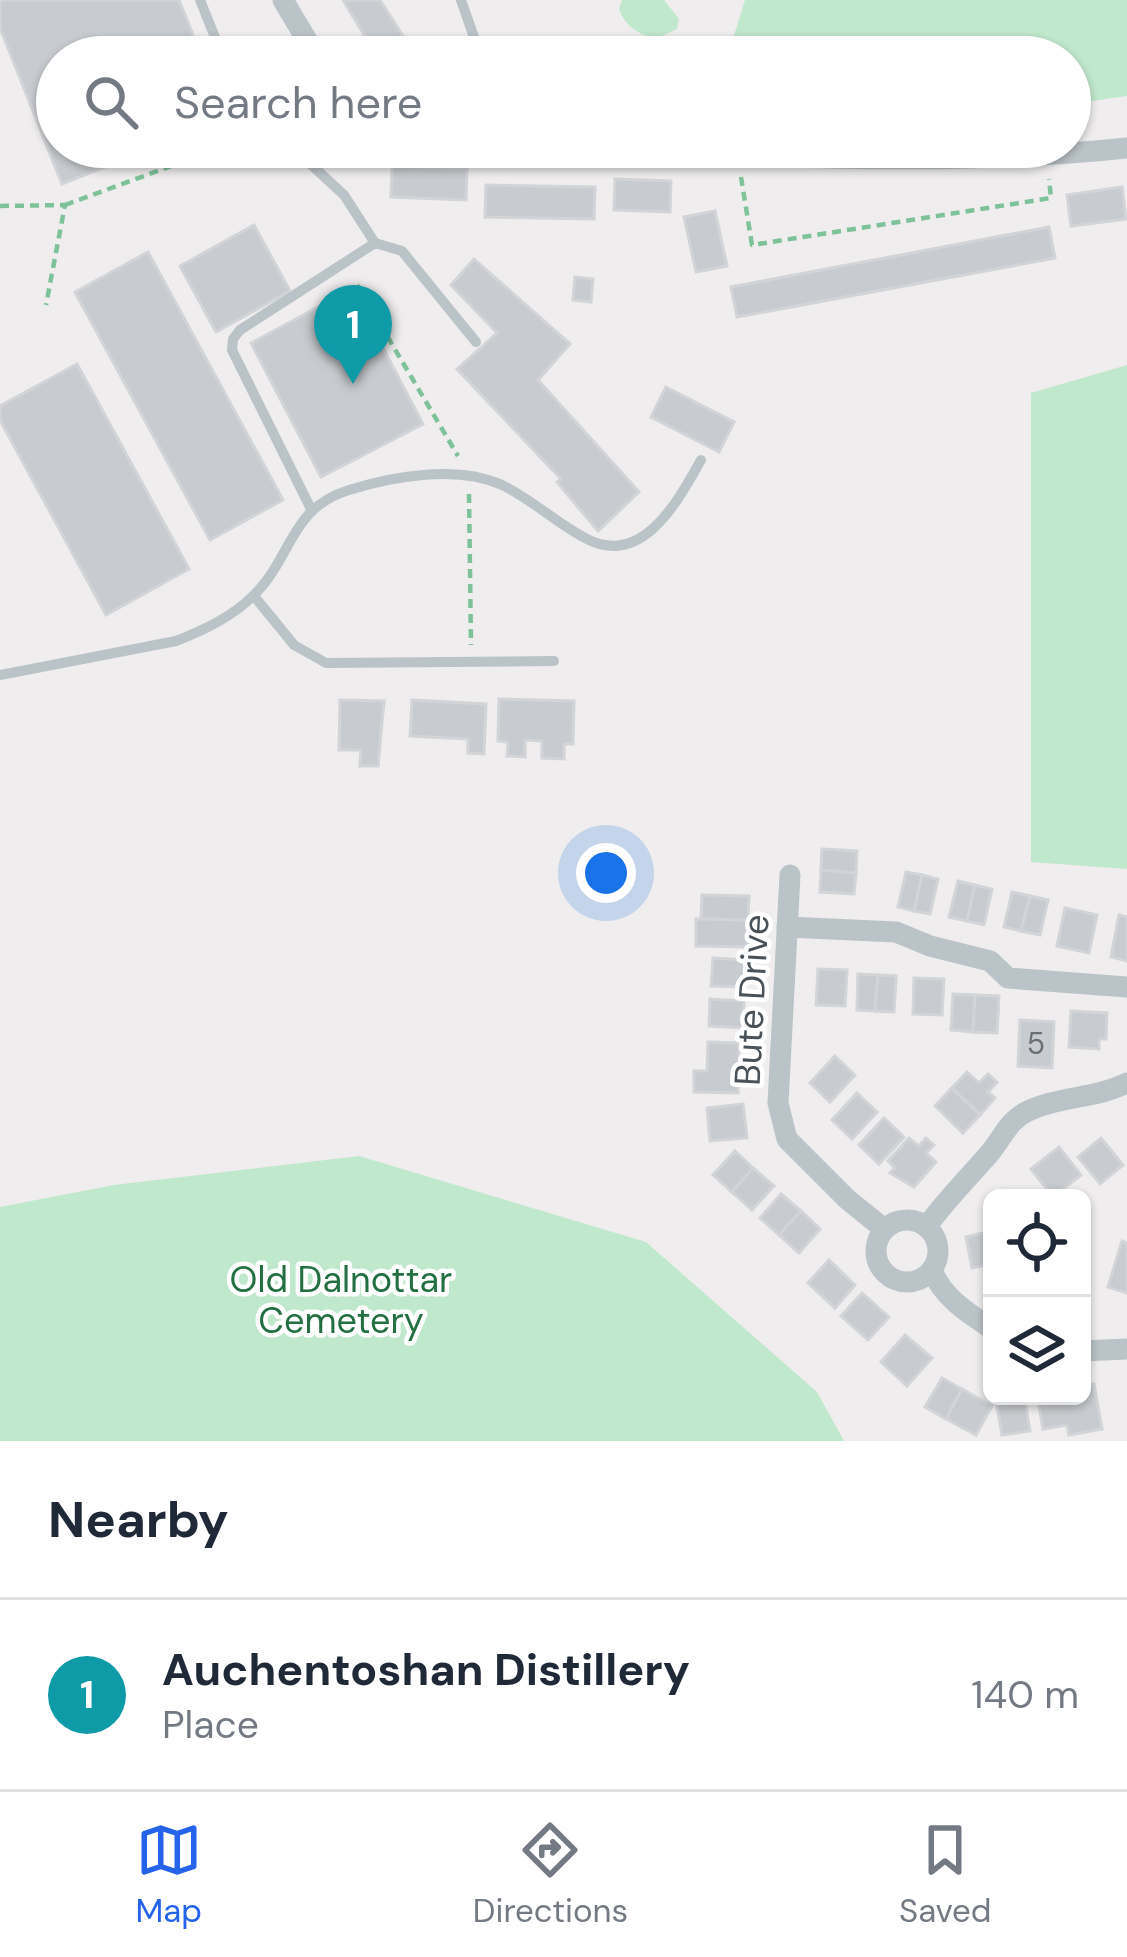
<!DOCTYPE html>
<style>
:root{--surface:#fff;--page:#f6f6f7;--text:#1f2937;--muted:#747a83;--line:#e0e1e3;--accent:#2563eb}
body{margin:0;font-family:"DM Sans",sans-serif;background:var(--page);color:var(--text)}
.controls{position:absolute;right:36px;bottom:36px;display:grid;overflow:hidden;border-radius:18px;box-shadow:0 3px 9px #0004}
.controls button{width:108px;height:108px;display:grid;place-items:center;padding:0;border:0;border-bottom:3px solid var(--line);background:var(--surface);color:var(--text);font:60px sans-serif}
.you{position:absolute;left:606px;top:873px;width:42px;height:42px;margin:-30px;border:9px solid #fff;border-radius:50%;background:#1a73e8;box-shadow:0 0 0 18px #1a73e833}
.badge{display:grid;place-items:center;width:78px;height:78px;border-radius:50%;background:var(--accent);color:#fff;font-size:39px;font-weight:700}
.pin{position:absolute;translate:-50% -99px;filter:drop-shadow(0 3px 6px #0008)}
.pin::after{content:'';position:absolute;top:63px;width:42px;height:36px;background:inherit;clip-path:polygon(0 0,100% 0,50% 100%)}
.list{margin:0;padding:0;list-style:none}
h2{display:flex;justify-content:space-between;align-items:center;height:156px;margin:0;padding:0 48px;font-size:51px}
h2 small{font-size:39px;font-weight:400;color:var(--muted)}
.list li{display:grid;grid-template-columns:78px 1fr auto;gap:36px;align-items:center;box-sizing:border-box;height:192px;padding:0 48px;border-top:3px solid var(--line)}
.list b{display:block;font-size:45px;white-space:nowrap}
.list p{margin:0;font-size:39px;white-space:nowrap;color:var(--muted)}
.list em{font-size:39px;font-style:normal;color:var(--muted)}
.icon{flex:none;width:66px;height:66px;fill:none;stroke:currentColor;stroke-width:2;stroke-linecap:round;stroke-linejoin:round}
.map{position:relative;flex:none;width:1127px;height:1441px;overflow:hidden}
.search{position:absolute;background:var(--surface);box-shadow:0 3px 9px #0004;left:36px;right:36px;top:36px;height:132px;display:flex;align-items:center;gap:30px;box-sizing:border-box;padding:0 42px;border-radius:66px;color:var(--muted);font-size:45px}
.sheet{height:348px;background:var(--surface)}
nav{display:flex;justify-content:space-around;align-items:center;box-sizing:border-box;height:168px;border-top:3px solid var(--line);background:var(--surface);font-size:33px;color:var(--muted)}
nav a{display:grid;justify-items:center;gap:6px}
nav .on{color:var(--accent)}
.map>svg:first-child{display:block}
</style>
<div class="map">
<svg width="1127" height="1441" viewBox="0 0 1127 1441">
<rect width="100%" height="100%" fill="#efeded"/>
<g fill="#c0e8cc">
<path d="M622 0H664L679 19 677 29 655 39C637 33 626 27 619 9Z"/>
<polygon points="745,0 1127,0 1127,96 1070,104 1070,57 403,57 429,43 634,55 732,42"/>
<polygon points="1127,365 1127,869 1031,862 1031,393"/>
<polygon points="359,1156 646,1242 817,1392 844,1441 0,1441 0,1207 114,1185"/>
</g>
<g fill="#c8cbcf" stroke="#d2d4d8" stroke-width="3">
<polygon points="0,0 179,0 202,57 57,57 57,147 155,147 62,184 0,28"/>
<polygon points="343,0 380,0 403,36 375,53"/>
<polygon points="392,166 467,169 466,200 391,197"/>
<polygon points="615,179 671,181 670,212 614,210"/>
<polygon points="486,185 595,187 594,219 485,217"/>
<polygon points="1122,187 1126,219 1071,226 1067,195"/>
<polygon points="715,211 727,266 696,272 684,217"/>
<polygon points="254,225 290,291 216,332 180,266"/>
<polygon points="1049,227 1055,258 737,317 731,287"/>
<polygon points="148,252 283,500 210,540 75,292"/>
<polygon points="474,259 570,344 538,380 639,492 598,531 557,482 561,479 457,369 497,333 451,285"/>
<polygon points="575,277 593,279 591,302 573,300"/>
<polygon points="352,289 423,424 321,477 251,343"/>
<polygon points="77,364 189,569 106,615 0,420 0,406"/>
<polygon points="666,387 734,422 719,452 651,417"/>
<polygon points="499,699 574,701 573,744 564,744 564,759 542,758 542,741 525,740 525,757 507,756 508,742 498,741"/>
<polygon points="340,700 384,701 378,766 360,766 361,750 339,750"/>
<polygon points="412,700 486,704 484,754 468,753 468,739 410,736"/>
<polygon points="822,849 857,851 856,873 821,870"/>
<polygon points="821,870 856,873 854,894 820,892"/>
<polygon points="906,872 922,875 914,911 898,907"/>
<polygon points="922,875 938,879 930,914 914,911"/>
<polygon points="958,881 975,885 967,921 949,917"/>
<polygon points="975,885 992,889 984,925 967,921"/>
<polygon points="1012,892 1030,896 1021,931 1004,927"/>
<polygon points="702,895 749,896 748,920 701,919"/>
<polygon points="1030,896 1048,900 1040,935 1021,931"/>
<polygon points="1065,908 1097,915 1089,953 1057,946"/>
<polygon points="1119,915 1127,917 1127,961 1111,957"/>
<polygon points="696,919 748,920 748,947 696,946"/>
<polygon points="713,958 746,960 745,987 711,986"/>
<polygon points="818,969 847,970 845,1006 816,1005"/>
<polygon points="858,974 878,975 875,1011 857,1010"/>
<polygon points="878,975 896,976 894,1012 875,1011"/>
<polygon points="914,978 944,979 942,1015 913,1014"/>
<polygon points="953,994 975,995 973,1032 951,1030"/>
<polygon points="975,995 999,996 997,1033 973,1032"/>
<polygon points="710,999 744,1001 743,1028 709,1026"/>
<polygon points="1071,1011 1107,1013 1106,1039 1099,1039 1099,1049 1069,1047"/>
<polygon points="1020,1020 1054,1022 1052,1068 1018,1066"/>
<polygon points="708,1042 739,1043 738,1093 694,1092 694,1071 707,1071"/>
<polygon points="835,1056 855,1075 830,1102 810,1083"/>
<polygon points="967,1072 979,1083 988,1074 997,1082 988,1092 995,1098 980,1115 952,1088"/>
<polygon points="952,1088 980,1115 963,1133 935,1106"/>
<polygon points="857,1093 877,1112 852,1139 832,1120"/>
<polygon points="743,1104 747,1138 710,1141 707,1108"/>
<polygon points="884,1118 904,1137 879,1164 859,1145"/>
<polygon points="909,1138 919,1146 926,1138 934,1145 926,1153 936,1162 914,1187 890,1173 895,1168 888,1161"/>
<polygon points="1101,1138 1123,1165 1100,1184 1078,1157"/>
<polygon points="1059,1147 1081,1175 1053,1197 1031,1169"/>
<polygon points="735,1151 753,1168 732,1192 713,1175"/>
<polygon points="753,1168 774,1186 752,1210 732,1192"/>
<polygon points="781,1194 801,1211 779,1235 760,1218"/>
<polygon points="801,1211 820,1229 799,1253 779,1235"/>
<polygon points="992,1231 992,1264 972,1268 966,1237"/>
<polygon points="1122,1241 1127,1243 1127,1293 1108,1287"/>
<polygon points="829,1260 855,1285 835,1308 808,1283"/>
<polygon points="862,1293 889,1317 868,1340 841,1316"/>
<polygon points="905,1335 932,1358 907,1386 881,1362"/>
<polygon points="942,1378 962,1389 946,1419 925,1407"/>
<polygon points="1094,1384 1102,1429 1069,1435 1067,1425 1043,1429 1037,1396 1082,1396 1082,1386"/>
<polygon points="962,1389 992,1406 976,1435 946,1419"/>
<polygon points="1024,1396 1030,1431 1002,1435 996,1400"/>
</g>
<g fill="none" stroke-linecap="round" stroke-linejoin="round">
<g stroke="#7dc299" stroke-width="4.5" stroke-dasharray="9 6" stroke-linecap="butt">
<polyline points="741,177 752,245 1051,198 1049,179"/>
<polyline points="65,205 223,147"/>
<polyline points="0,206 65,205 46,305"/>
<polyline points="357,285 458,456"/>
<polyline points="469,494 471,645"/>
</g>
<g stroke="#bac3c8" stroke-width="10">
<polyline points="200,0 223,57"/>
<polyline points="461,0 481,57"/>
<polyline points="292,147 344,195 375,243"/>
<polyline points="310,507 232,350 233,339 240,330 375,243 402,251 476,342"/>
<polyline points="254,596 294,645 326,663 554,661"/>
<path d="M0 675 176 641C204 630 232 617 254 595 293 556 290 508 349 490 394 476 457 465 502 485 532 499 557 524 587 539 643 568 679 499 701 460"/>
</g>
<g stroke="#bac3c8" stroke-width="21">
<polyline points="283,0 317,57"/>
<path d="M534 147C731 154 931 169 1127 148"/>
<polyline points="790,875 778,1103 787,1139 847,1199 884,1229"/>
<polyline points="787,927 896,932 930,946 990,961 1008,978 1127,987"/>
<circle cx="907" cy="1251" r="31"/>
<path d="M927 1226C946 1200 968 1178 989 1154 1002 1139 1008 1121 1026 1112 1058 1096 1095 1099 1127 1083"/>
<path d="M932 1270C943 1298 968 1313 992 1329"/>
<polyline points="1082,1351 1127,1349"/>
</g>
</g>
<g text-anchor="middle" stroke-width="9" stroke-linejoin="round" paint-order="stroke">
<g font-size="30" fill="#687076">
<text x="1036" y="1054">5</text>
</g>
<g font-size="36" fill="#485258" stroke="#fff">
<text transform="translate(751 1000) rotate(-87)" y="13">Bute Drive</text>
</g>
<g font-size="36" fill="#226f41" stroke="#fff">
<text x="341" y="1292">Old Dalnottar<tspan x="341" dy="41">Cemetery</tspan></text>
</g>
</g>
</svg>
<div class="controls">
<button><svg class="icon" aria-label="locate" viewBox="0 0 24 24"><circle cx="12" cy="12" r="6"/><path d="M12 2v4M12 18v4M2 12h4M18 12h4"/></svg></button>
<button><svg class="icon" aria-label="layers" viewBox="0 0 24 24"><path d="M12 4l9 5-9 5-9-5zM3 14l9 5 9-5"/></svg></button>
</div>
<div class="you"></div>
<div class="pin badge" style="left:353px;top:384px;background:#0f9aa8">1</div>
<div class="search"><svg class="icon" aria-label="search" viewBox="0 0 24 24"><circle cx="10" cy="10" r="6"/><path d="M15 15l6 6"/></svg>Search here</div>
</div>
<section class="sheet">
<h2>Nearby<small></small></h2>
<ul class="list">
<li><span class="badge" style="background:#0f9aa8">1</span><div><b>Auchentoshan Distillery</b><p>Place</p></div><em>140 m</em></li>
</ul>
</section>
<nav>
<a class="on"><svg class="icon" aria-label="map" viewBox="0 0 24 24"><path d="M3 6l6-2 6 2 6-2v14l-6 2-6-2-6 2zM9 4v14M15 6v14"/></svg>Map</a>
<a><svg class="icon" aria-label="directions" viewBox="0 0 24 24"><path d="M12 3l9 9-9 9-9-9zM9 14v-3h6M13 9l2 2-2 2"/></svg>Directions</a>
<a><svg class="icon" aria-label="saved" viewBox="0 0 24 24"><path d="M7 4h10v16l-5-4-5 4z"/></svg>Saved</a>
</nav>
